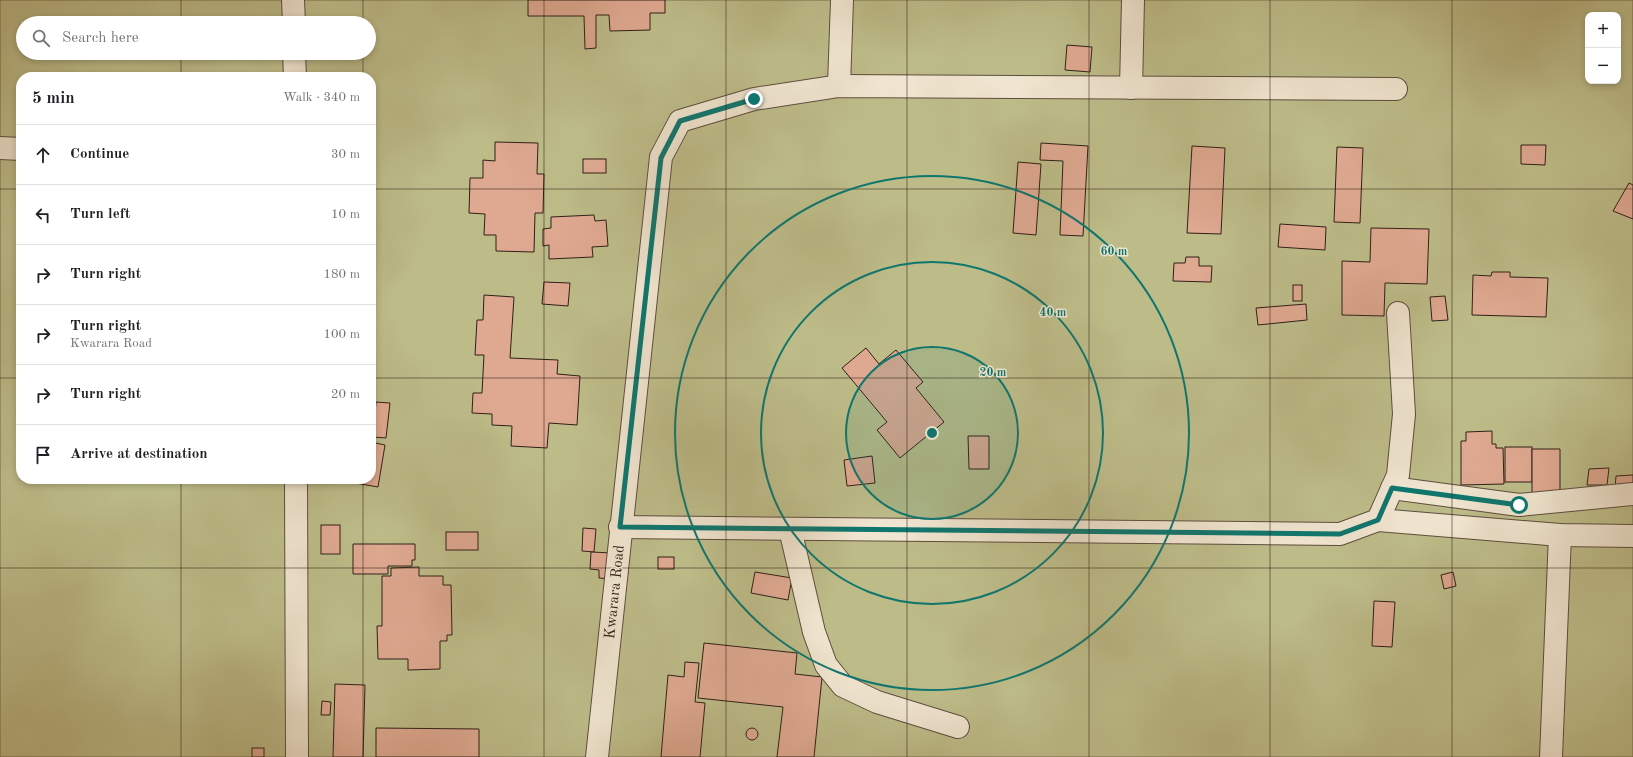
<!DOCTYPE html>
<meta charset="utf-8">
<style>
:root{--surface:#fff;--page:#f2f2f2;--text:#202124;--muted:#757577;--line:#e0e0e0}
body{margin:0;font-family:"Old Standard TT",serif;background:var(--page);color:var(--text)}
.controls{position:absolute;right:12px;top:12px;display:grid;overflow:hidden;border-radius:8px;box-shadow:0 2px 6px #0003}
.controls button{width:36px;height:36px;display:grid;place-items:center;padding:0;border:0;border-bottom:1px solid var(--line);background:var(--surface);color:var(--text);font:20px sans-serif}
.stop{position:absolute;width:12px;height:12px;margin:-9px;border:3px solid #0f766e;border-radius:50%;background:#fff}
.stop.end{background:#0f766e;border-color:#fff;box-shadow:0 1px 4px #0008}
.list{margin:0;padding:0;list-style:none}
h2{display:flex;justify-content:space-between;align-items:center;height:52px;margin:0;padding:0 16px;font-size:17px}
h2 small{font-size:13px;font-weight:400;color:var(--muted)}
.list li{display:grid;grid-template-columns:26px 1fr auto;gap:12px;align-items:center;box-sizing:border-box;height:60px;padding:0 16px;border-top:1px solid var(--line)}
.list b{display:block;font-size:15px;white-space:nowrap}
.list p{margin:0;font-size:13px;white-space:nowrap;color:var(--muted)}
.list em{font-size:13px;font-style:normal;color:var(--muted)}
.icon{flex:none;width:22px;height:22px;fill:none;stroke:currentColor;stroke-width:2;stroke-linecap:round;stroke-linejoin:round}
.map{position:relative;flex:none;width:1633px;height:757px;overflow:hidden}
.search{position:absolute;background:var(--surface);box-shadow:0 2px 6px #0003;left:16px;top:16px;width:360px;height:44px;display:flex;align-items:center;gap:10px;box-sizing:border-box;padding:0 14px;border-radius:22px;color:var(--muted);font-size:15px}
.panel{position:absolute;background:var(--surface);box-shadow:0 2px 6px #0003;left:16px;top:72px;width:360px;height:412px;border-radius:16px}
.map>svg:first-child{display:block}
</style>
<div class="map">
<svg width="1633" height="757" viewBox="0 0 1633 757">
<rect width="100%" height="100%" fill="#e8d7b7"/>
<filter id="stains"><feTurbulence type="fractalNoise" baseFrequency=".005" numOctaves="4"/><feColorMatrix values="0 0 0 0 .2 0 0 0 0 .09 0 0 0 0 .02 0 0 0 .5 -.17"/></filter>
<radialGradient id="worn" r=".72"><stop offset=".6" stop-color="#630" stop-opacity="0"/><stop offset="1" stop-color="#630" stop-opacity=".3"/></radialGradient>
<path fill="#bdbc89" stroke="#766e50" fill-rule="evenodd" d="M0 0H1633V757H0ZM1588 15H1618V81H1588ZM23 23H369V53H23ZM21 77H371V479H21Z"/>
<g fill="#dfa991" stroke="#301f17">
<polygon points="528,0 665,0 665,13 650,13 650,30 610,31 609,15 596,15 596,48 585,49 584,16 528,16"/>
<polygon points="1067,45 1092,47 1090,72 1065,70"/>
<polygon points="495,142 538,143 537,174 544,174 543,213 535,213 534,252 496,251 496,235 484,235 485,214 469,213 470,178 483,178 483,160 495,161"/>
<polygon points="1041,143 1088,146 1083,236 1060,235 1063,161 1040,160"/>
<polygon points="1521,145 1546,145 1545,165 1521,164"/>
<polygon points="1192,146 1225,148 1221,234 1187,233"/>
<polygon points="1337,147 1363,148 1360,223 1334,222"/>
<rect x="583" y="159" width="23" height="14"/>
<polygon points="1018,162 1041,164 1036,235 1013,233"/>
<polygon points="1629,183 1633,185 1633,219 1613,211"/>
<polygon points="594,215 595,221 606,220 608,246 592,247 593,257 549,259 549,245 543,246 543,229 551,228 551,217"/>
<polygon points="1280,224 1326,227 1325,250 1278,247"/>
<polygon points="1371,228 1429,229 1427,284 1385,283 1384,316 1342,315 1342,261 1370,262"/>
<polygon points="1186,257 1199,257 1199,266 1212,266 1211,282 1173,281 1174,263 1185,263"/>
<polygon points="1492,272 1510,272 1510,277 1548,278 1546,317 1472,315 1473,275 1491,276"/>
<polygon points="544,282 570,283 568,306 542,304"/>
<rect x="1293" y="285" width="9" height="16"/>
<polygon points="484,295 514,297 510,358 558,360 557,374 580,376 577,425 549,423 547,448 511,446 512,426 492,425 492,414 472,413 473,393 482,393 484,355 475,355 477,320 483,320"/>
<polygon points="1445,296 1448,320 1432,321 1430,297"/>
<polygon points="1306,304 1307,320 1258,325 1256,308"/>
<polygon points="866,348 879,364 896,350 923,382 916,388 944,422 900,458 877,430 887,422 842,368"/>
<polygon points="371,401 374,402 371,436"/>
<polygon points="376,402 390,403 386,438 373,437"/>
<polygon points="1492,431 1492,444 1496,444 1496,448 1503,448 1504,484 1461,485 1461,441 1466,441 1466,432"/>
<polygon points="968,436 989,436 989,469 969,469"/>
<polygon points="371,442 385,445 378,487 355,483 355,479 371,479"/>
<rect x="1505" y="447" width="27" height="35"/>
<polygon points="1532,449 1560,449 1560,495 1532,494"/>
<polygon points="872,456 875,483 847,486 844,460"/>
<polygon points="1609,468 1607,485 1587,485 1589,469"/>
<polygon points="1633,475 1633,488 1615,489 1616,476"/>
<rect x="321" y="525" width="19" height="29"/>
<polygon points="583,528 596,529 594,552 582,551"/>
<rect x="446" y="532" width="32" height="18"/>
<polygon points="353,544 415,544 415,560 412,560 412,566 388,566 388,574 353,574"/>
<polygon points="591,552 613,553 611,579 599,578 599,570 590,569"/>
<rect x="658" y="557" width="16" height="12"/>
<polygon points="419,567 419,576 443,576 443,585 451,585 452,635 447,635 447,641 440,641 440,669 408,670 408,659 378,659 377,626 382,626 382,576 391,576 391,568"/>
<polygon points="755,572 792,578 788,600 751,593"/>
<polygon points="1453,572 1456,586 1444,589 1441,575"/>
<polygon points="1374,601 1395,602 1392,647 1372,646"/>
<polygon points="704,643 797,653 795,674 822,677 814,757 777,757 783,707 698,698"/>
<polygon points="685,662 699,663 695,702 705,703 700,757 661,757 668,675 684,677"/>
<polygon points="335,684 365,685 363,757 333,757"/>
<polygon points="322,701 331,702 330,715 321,715"/>
<circle cx="752" cy="734" r="6"/>
<polygon points="376,728 479,729 479,757 376,757"/>
<rect x="252" y="748" width="12" height="9"/>
</g>
<g fill="none" stroke-linecap="round" stroke-linejoin="round">
<defs>
<g id="minor">
<polyline points="293,0 294,23"/>
<polyline points="294,53 295,77"/>
<polyline points="839,86 842,0"/>
<polyline points="1131,88 1133,0"/>
<polyline points="0,148 21,149"/>
<polyline points="296,479 297,757"/>
<polyline points="1392,488 1519,505 1633,494"/>
<polyline points="1378,520 1560,535 1633,536"/>
<polyline points="620,527 1340,534 1378,520 1398,475 1404,414 1398,313"/>
<polyline points="790,529 814,632 826,665 843,686 877,702 958,727"/>
<polyline points="597,757 661,157 680,121 754,99 839,86 1396,89"/>
<polyline points="1551,757 1560,535"/>
</g>
</defs>
<use href="#minor" stroke="#5e4d3f" stroke-width="24"/>
<use href="#minor" stroke="#f0e5d0" stroke-width="22"/>
</g>
<g fill="none" stroke-linecap="round" stroke-linejoin="round">
<polyline stroke="#0f766e" stroke-width="5" points="754,99 680,121 661,158 620,527 1340,534 1378,520 1392,488 1519,505"/>
</g>
<path fill="none" stroke="#301f17" stroke-width="1" stroke-opacity="0.55" d="M181 0V23M363 0V23M544 0V757M726 0V757M907 0V757M1089 0V757M1270 0V757M1452 0V757M181 53V77M363 53V77M0 189H21M371 189H1633M0 378H21M371 378H1633M181 479V757M363 479V757M0 568H1633"/>
<circle cx="932" cy="433" r="86" fill="#0f766e" fill-opacity=".12"/>
<g fill="none" stroke="#0f766e" stroke-width="2">
<circle cx="932" cy="433" r="86"/>
<circle cx="932" cy="433" r="171"/>
<circle cx="932" cy="433" r="257"/>
</g>
<g text-anchor="middle" stroke-width="3" stroke-linejoin="round" paint-order="stroke">
<g font-size="15" fill="#301f17" stroke="#f0e5d0">
<text transform="translate(614 592) rotate(-84)" y="5">Kwarara Road</text>
</g>
</g>
<circle cx="932" cy="433" r="6" fill="#0f766e" stroke="#f0e5d0" stroke-width="2"/>
<g font-size="12" text-anchor="middle" font-weight="bold" fill="#0f766e" stroke="#f0e5d0" stroke-width="3" stroke-linejoin="round" paint-order="stroke">
<text x="1114" y="255">60 m</text>
<text x="1053" y="316">40 m</text>
<text x="993" y="376">20 m</text>
</g>
<rect width="100%" height="100%" filter="url(#stains)"/>
<rect width="100%" height="100%" fill="url(#worn)"/>
</svg>
<div class="controls">
<button>+</button>
<button>−</button>
</div>
<div class="stop" style="left:1519px;top:505px"></div>
<div class="stop end" style="left:754px;top:99px"></div>
<div class="search"><svg class="icon" aria-label="search" viewBox="0 0 24 24"><circle cx="10" cy="10" r="6"/><path d="M15 15l6 6"/></svg>Search here</div>
<section class="panel">
<h2>5 min<small>Walk · 340 m</small></h2>
<ul class="list">
<li><svg class="icon" aria-label="ahead" viewBox="0 0 24 24"><path d="M12 20V5M6 11l6-6 6 6"/></svg><div><b>Continue</b></div><em>30 m</em></li>
<li><svg class="icon" aria-label="left" viewBox="0 0 24 24"><path d="M17 20v-9H6M10 6l-5 5 5 5"/></svg><div><b>Turn left</b></div><em>10 m</em></li>
<li><svg class="icon" aria-label="right" viewBox="0 0 24 24"><path d="M7 20v-9h11M14 6l5 5-5 5"/></svg><div><b>Turn right</b></div><em>180 m</em></li>
<li><svg class="icon" aria-label="right" viewBox="0 0 24 24"><path d="M7 20v-9h11M14 6l5 5-5 5"/></svg><div><b>Turn right</b><p>Kwarara Road</p></div><em>100 m</em></li>
<li><svg class="icon" aria-label="right" viewBox="0 0 24 24"><path d="M7 20v-9h11M14 6l5 5-5 5"/></svg><div><b>Turn right</b></div><em>20 m</em></li>
<li><svg class="icon" aria-label="arrive" viewBox="0 0 24 24"><path d="M6 21V4h12l-3 4 3 4H6"/></svg><div><b>Arrive at destination</b></div></li>
</ul>
</section>
</div>
